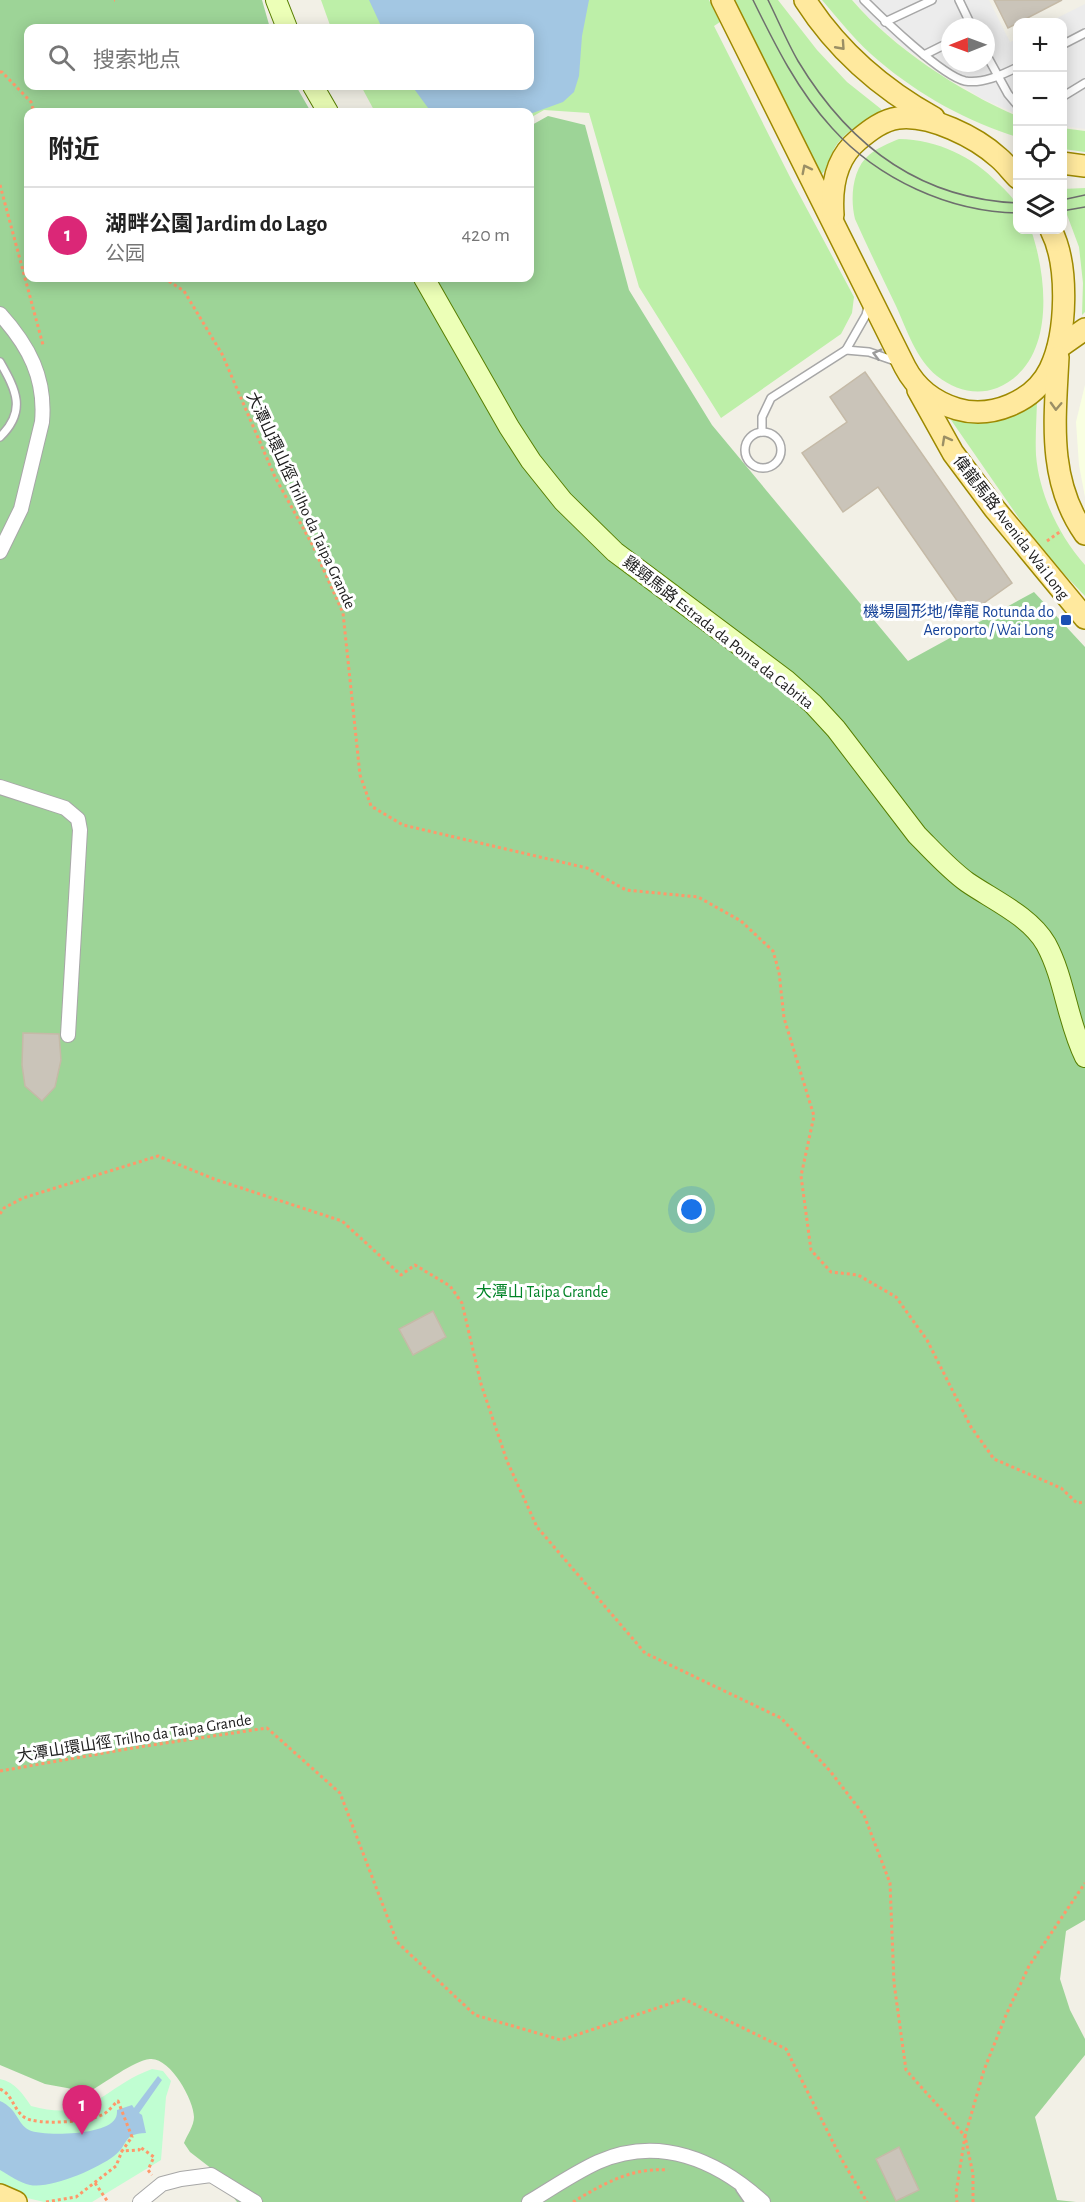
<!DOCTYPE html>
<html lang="zh">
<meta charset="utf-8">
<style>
:root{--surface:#fff;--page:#f6f6f6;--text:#222;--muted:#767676;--line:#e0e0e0;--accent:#db2777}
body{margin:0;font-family:"Alegreya Sans","Noto Sans SC",sans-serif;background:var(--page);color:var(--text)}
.controls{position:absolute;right:18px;top:18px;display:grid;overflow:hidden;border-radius:12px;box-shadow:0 3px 15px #0003}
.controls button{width:54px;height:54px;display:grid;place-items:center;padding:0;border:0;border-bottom:2px solid var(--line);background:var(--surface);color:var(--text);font:30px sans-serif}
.compass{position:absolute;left:941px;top:18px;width:54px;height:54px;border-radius:50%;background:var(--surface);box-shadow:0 3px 15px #0003;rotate:269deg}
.you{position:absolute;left:692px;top:1210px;width:21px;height:21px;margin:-15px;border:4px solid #fff;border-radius:50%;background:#1a73e8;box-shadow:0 0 0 9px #1a73e833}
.badge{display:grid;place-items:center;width:39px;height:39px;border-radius:50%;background:var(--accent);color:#fff;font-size:20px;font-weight:700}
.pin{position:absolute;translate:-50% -50px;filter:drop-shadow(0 2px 3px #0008)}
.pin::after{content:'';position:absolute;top:32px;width:21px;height:18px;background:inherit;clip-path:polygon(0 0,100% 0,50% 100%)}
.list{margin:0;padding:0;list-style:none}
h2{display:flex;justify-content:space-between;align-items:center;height:78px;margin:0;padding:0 24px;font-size:26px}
h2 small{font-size:20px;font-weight:400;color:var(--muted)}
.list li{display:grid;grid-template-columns:39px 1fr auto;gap:18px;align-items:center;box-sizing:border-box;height:96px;padding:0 24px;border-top:2px solid var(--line)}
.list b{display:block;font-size:22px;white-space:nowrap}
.list p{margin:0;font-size:20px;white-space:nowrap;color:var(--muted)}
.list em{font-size:20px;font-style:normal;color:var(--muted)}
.icon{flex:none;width:33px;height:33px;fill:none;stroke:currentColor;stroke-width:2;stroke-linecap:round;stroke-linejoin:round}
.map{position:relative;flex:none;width:1085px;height:2202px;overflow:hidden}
.search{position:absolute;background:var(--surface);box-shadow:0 3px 15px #0003;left:24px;top:24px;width:510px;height:66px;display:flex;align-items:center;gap:15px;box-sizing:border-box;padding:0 21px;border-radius:12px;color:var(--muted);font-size:22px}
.panel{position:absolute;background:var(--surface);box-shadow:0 3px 15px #0003;left:24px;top:108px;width:510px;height:174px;border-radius:12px}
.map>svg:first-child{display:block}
</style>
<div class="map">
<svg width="1085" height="2202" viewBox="0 0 1085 2202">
<rect width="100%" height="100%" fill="#f2f0e6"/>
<polygon fill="#f9ffe2" points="1085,385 1085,497 1079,465 1076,422"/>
<g fill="#bdefa8">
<polygon points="321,0 709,0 720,22 714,26 792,181 854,297 852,313 841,334 721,418 639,287 589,113 544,110 530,118 530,112 375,112 361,86 530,86 530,28 331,28"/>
<path d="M734 0H778L817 50 847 82 881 109 882 112C864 122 845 130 834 149 830 157 828 167 822 174L820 173Z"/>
<path d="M822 0H852C892 47 961 92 1017 116V137C968 122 919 95 879 61 858 44 840 21 822 0Z"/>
<polygon points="1062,128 1085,131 1085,152 1063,149"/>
<path d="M899 139C938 140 972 156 999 184 1005 190 1014 198 1017 206 1019 212 1018 223 1018 230H1031C1048 279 1056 364 997 388 976 396 955 390 937 376 916 359 907 330 896 306 882 277 868 248 855 219 850 199 852 169 869 155 877 148 889 143 899 139Z"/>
<polygon points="1085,188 1085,312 1082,315 1083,283 1079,247 1063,204 1062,189"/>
<path d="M1037 395C1037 415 1035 435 1036 455 1039 494 1059 536 1085 565V596L1041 550 951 420C994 425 1003 418 1037 395Z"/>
</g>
<path fill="#9dd497" d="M0 0H262L270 28H28V86H296L311 112H28V278H530V126L548 116 585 125 629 290 712 425 908 661 1034 592 1085 647V1920L1066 1931 1060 1979 1070 2010 1085 2039V2055L1035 2117 1057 2200 1076 2202H237L212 2169 190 2152 184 2143C187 2135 194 2126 194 2117 194 2100 170 2057 150 2059 133 2061 105 2083 89 2092L45 2084 0 2065Z"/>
<path fill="#c0fed2" d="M152 2069 163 2071 171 2081 166 2097 161 2160 92 2202H44L23 2197 0 2187V2079C15 2082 23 2094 31 2106 94 2123 102 2087 152 2069Z"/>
<g fill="#ececec" fill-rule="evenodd">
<path d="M854 0H989L1010 42 1017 39V114L981 98 907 50 870 19ZM950 27H986V63H950Z"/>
<polygon points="1085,4 1085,129 1063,126 1062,22 1049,22"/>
</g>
<g fill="#a3c7e3">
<polygon points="369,0 589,0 582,36 579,76 574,92 563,102 530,114 530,112 431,112 412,86 530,86 530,28 382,28"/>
<path d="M158 2076 162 2080 139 2113 142 2115 146 2133C121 2134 130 2144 114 2156 97 2169 51 2189 30 2185 20 2183 9 2175 0 2170V2101C18 2109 17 2124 29 2130 44 2137 106 2135 115 2119 117 2116 117 2113 117 2110L132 2105 134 2108Z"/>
</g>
<g fill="#cac4b9" stroke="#c5baa7" stroke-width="1.5">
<polygon points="994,0 1062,0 1008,28"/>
<polygon points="865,372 1012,583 967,615 878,487 843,512 802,453 847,422 830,397"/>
<polygon points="23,1033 59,1034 61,1060 55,1087 42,1101 25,1086 22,1065"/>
<polygon points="433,1311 446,1337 413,1355 399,1329"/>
<polygon points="899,2147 919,2190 896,2201 876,2159"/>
</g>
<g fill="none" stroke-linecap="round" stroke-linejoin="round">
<defs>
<g id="lane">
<path d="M864 0C882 18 942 76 965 81 982 84 1002 75 1018 67"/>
<polyline points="959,0 972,27"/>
<polyline points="885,22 932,0"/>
<polyline points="1062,45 1085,33"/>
<polyline points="986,54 1008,94 1018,106"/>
<polyline points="924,55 950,42"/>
<polyline points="1062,97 1085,83"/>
<polyline points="846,350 869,352 895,361"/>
<path d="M0 362C16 390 27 411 0 437"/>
<circle cx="763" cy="450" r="18"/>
<polyline points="762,432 762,417 771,398 846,350 866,315 868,306"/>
<polyline points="740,2189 749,2202"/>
</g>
<g id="street">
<path d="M0 314C29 346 46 378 42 422L21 509 0 552"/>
<polyline points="0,787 65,808 78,819 80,830 68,1035"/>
<polyline points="140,2202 162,2184 181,2179 211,2175 255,2202"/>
<path d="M529 2202C551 2189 574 2173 598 2162 659 2135 717 2160 763 2202"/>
</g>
<g id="secondary">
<polyline points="276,0 287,28"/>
<polyline points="313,86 328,112"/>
<path d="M424 278 509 427 531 461 563 501 615 552 786 680 813 704 836 729 917 835C933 851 949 869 967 882 993 900 1030 916 1046 944 1065 979 1067 1021 1085 1057"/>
</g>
<g id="primary">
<path d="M722 0 905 367C916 388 934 402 957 409 991 419 1034 402 1050 369 1067 334 1069 265 1051 230"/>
<path d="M805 0C837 50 882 89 934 118"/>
<polyline points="1062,163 1085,166"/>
<path d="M833 215C831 187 836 158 858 140 870 130 883 120 898 118 930 114 976 137 999 158 1006 164 1011 171 1018 178"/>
<polyline points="1058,348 1085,329"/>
<path d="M1058 357C1055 419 1047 480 1085 534"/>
<polyline points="918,390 953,453 994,508 1085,618"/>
<polyline points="0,2195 16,2202"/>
</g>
</defs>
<use href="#lane" stroke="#a7a7a7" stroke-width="10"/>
<use href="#street" stroke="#a7a7a7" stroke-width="16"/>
<use href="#secondary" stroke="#577f00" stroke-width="22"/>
<use href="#primary" stroke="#9d8900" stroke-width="24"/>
<g stroke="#ff986a" stroke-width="3" stroke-dasharray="3 3" stroke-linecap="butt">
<polyline points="114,0 115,0"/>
<polyline points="0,72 2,72 31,102 34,112"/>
<polyline points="0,185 43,345"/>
<polyline points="164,278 184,291 222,354 275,477 313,546 343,613 360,775 371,806 403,825 587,868 626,890 698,897 741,921 773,951 779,972 784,1018 814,1116 801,1176 811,1250 831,1272 858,1275 896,1297 927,1340 971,1427 994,1459 1061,1488 1077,1503 1085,1502"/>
<polyline points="1047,541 1061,531"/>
<polyline points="0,1214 4,1208 23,1198 158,1156 214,1179 342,1221 401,1275 415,1265 450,1286 462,1303 481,1384 507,1461 537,1527 645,1653 781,1718 830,1771 864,1815 890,1883 894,1983 906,2070 965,2136 956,2193 957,2202"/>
<polyline points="0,1771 139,1747 267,1728 340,1793 397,1942 475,2015 561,2040 684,1999 786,2049 842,2160 867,2202"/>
<path d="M0 2089C13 2095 13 2109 24 2117 36 2126 90 2122 104 2114 109 2111 113 2105 118 2101L132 2137 122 2151 139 2150 140 2147 154 2157 148 2170 152 2175"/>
<polyline points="95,2183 108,2202"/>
<polyline points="46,2202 76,2197 116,2166 122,2151"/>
<path d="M573 2202C603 2184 632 2167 668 2170"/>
<polyline points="973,2202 973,2174 965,2136 984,2070 1006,2015 1029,1966 1085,1883"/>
</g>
<use href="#lane" stroke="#fff" stroke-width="7"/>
<use href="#street" stroke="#fff" stroke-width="14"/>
<use href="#secondary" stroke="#ecffb7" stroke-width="20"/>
<use href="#primary" stroke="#ffe99e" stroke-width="21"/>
<g stroke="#6e6e6e" stroke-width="1.5">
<path d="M753 0C775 45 798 91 832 128 878 179 949 212 1018 213"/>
<path d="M768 0C778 20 787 42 798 61 848 144 919 199 1018 203"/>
<polyline points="1062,200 1085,195"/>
<polyline points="1062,211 1085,207"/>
</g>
</g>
<defs><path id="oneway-chevron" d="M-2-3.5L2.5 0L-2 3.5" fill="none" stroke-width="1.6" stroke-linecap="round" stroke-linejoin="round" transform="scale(1.5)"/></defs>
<g stroke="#9b8f65">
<use href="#oneway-chevron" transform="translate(841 46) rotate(48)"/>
<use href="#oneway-chevron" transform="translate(806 169) rotate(-117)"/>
<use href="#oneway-chevron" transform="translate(1056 406) rotate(92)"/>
<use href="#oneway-chevron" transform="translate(946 440) rotate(-119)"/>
</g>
<use stroke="#9b9b9b" href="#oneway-chevron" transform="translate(877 354) rotate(-165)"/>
<rect fill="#1a4fb4" stroke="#fff" stroke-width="2" x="1060" y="614" width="12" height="12" rx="3"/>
<g text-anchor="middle" stroke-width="6" stroke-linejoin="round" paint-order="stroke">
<g font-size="16" fill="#202020" stroke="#fff">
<text transform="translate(302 500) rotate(65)" y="6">大潭山環山徑 Trilho da Taipa Grande</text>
<text transform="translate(1012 527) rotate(52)" y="6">偉龍馬路 Avenida Wai Long</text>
<text transform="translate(719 632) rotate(38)" y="6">雞頸馬路 Estrada da Ponta da Cabrita</text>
<text transform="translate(134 1737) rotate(-9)" y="6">大潭山環山徑 Trilho da Taipa Grande</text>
</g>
<g font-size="16" fill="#164399" stroke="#fff" text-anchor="end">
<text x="1054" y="617">機場圓形地/偉龍 Rotunda do<tspan x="1054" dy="18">Aeroporto / Wai Long</tspan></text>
</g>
<g font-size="16" fill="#038428" stroke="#fff">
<text x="542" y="1297">大潭山 Taipa Grande</text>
</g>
</g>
</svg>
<div class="controls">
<button>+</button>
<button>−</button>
<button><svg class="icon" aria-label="locate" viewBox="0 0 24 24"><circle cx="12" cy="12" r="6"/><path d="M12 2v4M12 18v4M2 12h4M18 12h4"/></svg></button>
<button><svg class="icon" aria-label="layers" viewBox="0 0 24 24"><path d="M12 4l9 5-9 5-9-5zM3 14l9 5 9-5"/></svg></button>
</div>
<svg class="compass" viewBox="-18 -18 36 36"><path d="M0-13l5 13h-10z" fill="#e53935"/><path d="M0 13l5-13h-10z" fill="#767676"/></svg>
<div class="you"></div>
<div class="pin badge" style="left:82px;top:2135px">1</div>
<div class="search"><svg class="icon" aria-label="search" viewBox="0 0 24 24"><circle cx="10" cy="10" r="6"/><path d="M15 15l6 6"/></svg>搜索地点</div>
<section class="panel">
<h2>附近<small></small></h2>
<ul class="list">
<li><span class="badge">1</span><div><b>湖畔公園 Jardim do Lago</b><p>公园</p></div><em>420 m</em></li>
</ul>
</section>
</div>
